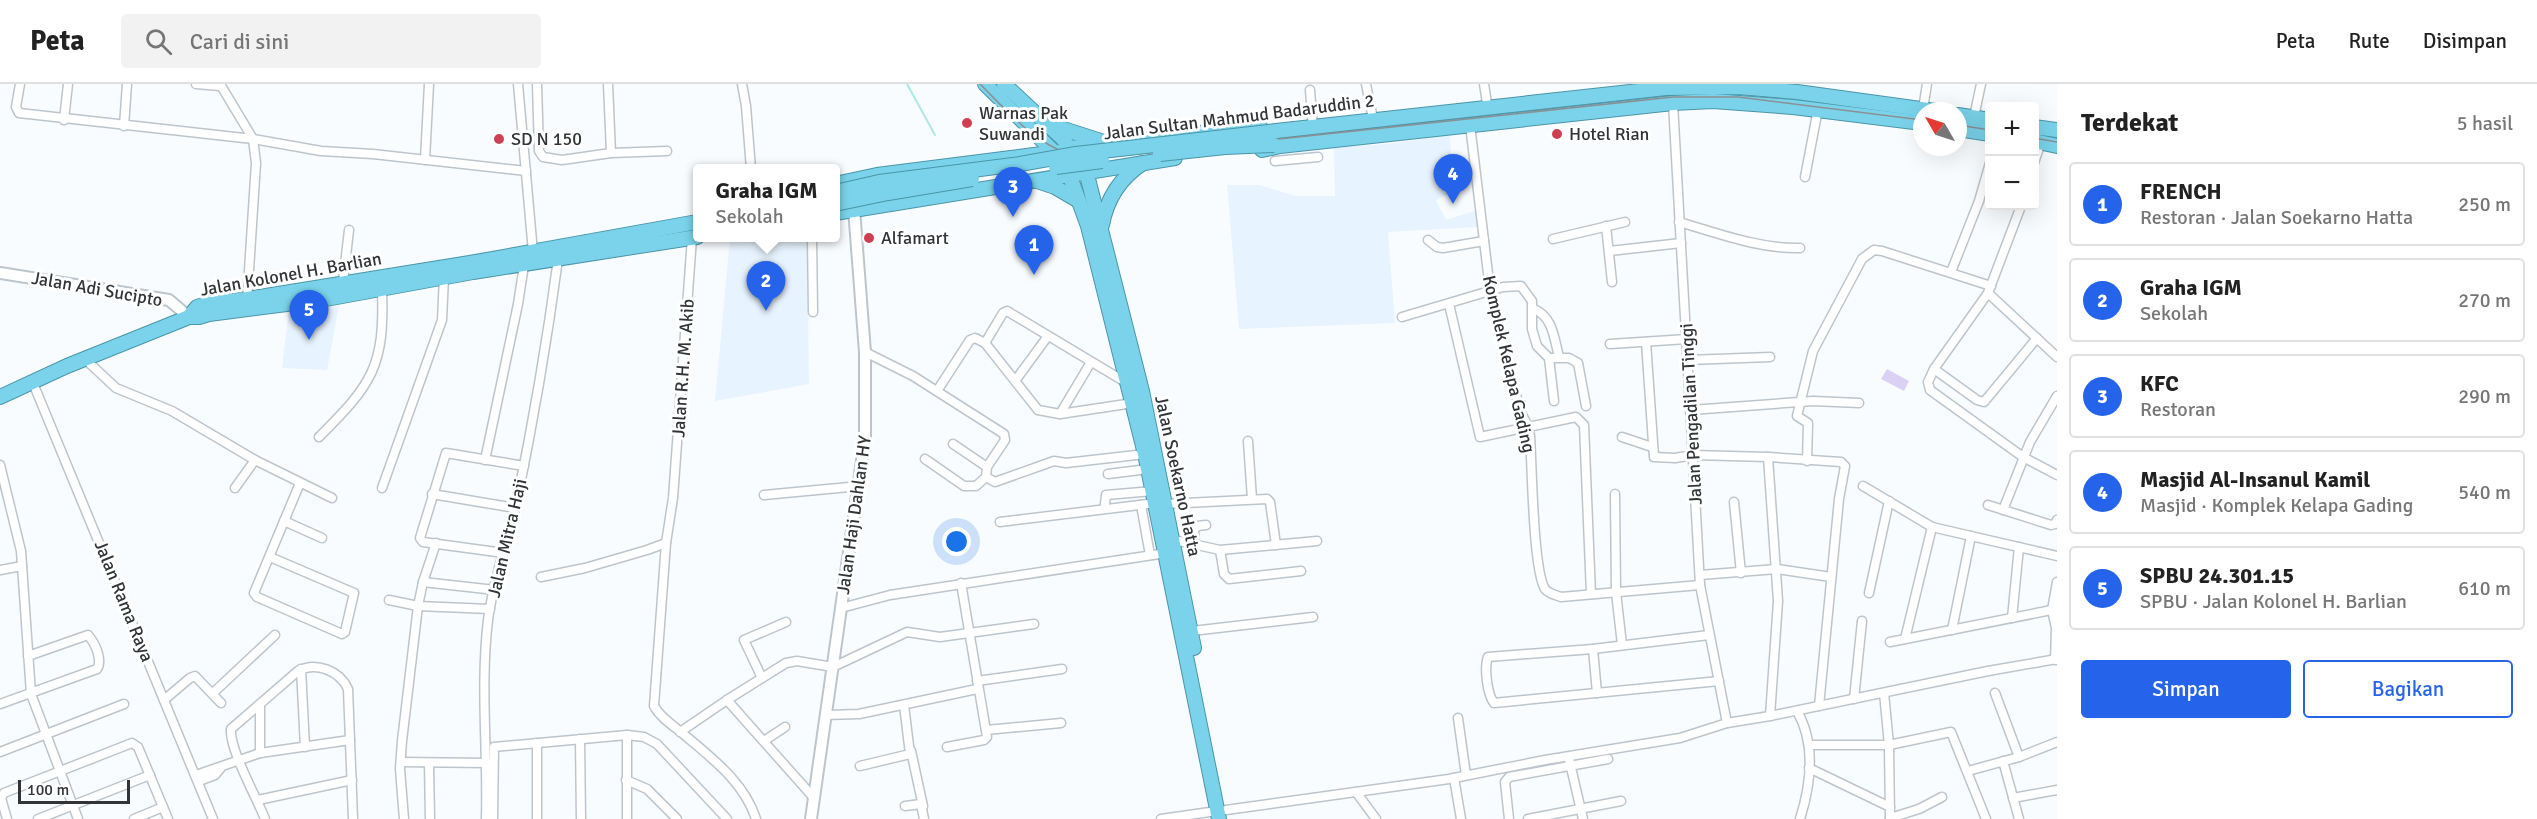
<!DOCTYPE html>
<html lang="id">
<meta charset="utf-8">
<style>
:root{--surface:#fff;--page:#f2f2f2;--text:#222;--muted:#767676;--line:#e0e0e0;--accent:#2563eb}
body{margin:0;font-family:Signika,sans-serif;background:var(--page);color:var(--text)}
.controls{position:absolute;right:18px;top:18px;display:grid;overflow:hidden;border-radius:6px;box-shadow:0 6px 24px #0002}
.controls button{width:54px;height:54px;display:grid;place-items:center;padding:0;border:0;border-bottom:2px solid var(--line);background:var(--surface);color:var(--text);font:30px sans-serif}
.compass{position:absolute;left:1913px;top:18px;width:54px;height:54px;border-radius:50%;background:var(--surface);box-shadow:0 6px 24px #0002;rotate:309deg}
.scale{position:absolute;left:18px;bottom:15px;width:112px;box-sizing:border-box;padding-left:6px;border:3px solid #323538;border-top:0;font-size:16px;line-height:21px;white-space:nowrap;color:#323538;-webkit-text-stroke:4px #fff;paint-order:stroke}
.you{position:absolute;left:957px;top:458px;width:21px;height:21px;margin:-15px;border:4px solid #fff;border-radius:50%;background:#1a73e8;box-shadow:0 0 0 9px #1a73e833}
.badge{display:grid;place-items:center;width:39px;height:39px;border-radius:50%;background:var(--accent);color:#fff;font-size:20px;font-weight:700}
.pin{position:absolute;translate:-50% -50px;filter:drop-shadow(0 2px 3px #0008)}
.pin::after{content:'';position:absolute;top:32px;width:21px;height:18px;background:inherit;clip-path:polygon(0 0,100% 0,50% 100%)}
.popup{position:absolute;left:693px;top:80px;width:147px;height:78px;box-sizing:border-box;display:grid;place-content:center;border-radius:6px;background:var(--surface);filter:drop-shadow(0 2px 4px #0005);font-size:20px;white-space:nowrap;color:var(--muted)}
.popup b{font-size:22px;color:var(--text)}
.popup::after{content:'';position:absolute;left:50%;top:100%;margin-left:-12px;border:12px solid transparent;border-top-color:var(--surface)}
.list{margin:0;padding:0;list-style:none}
h2{display:flex;justify-content:space-between;align-items:center;height:78px;margin:0;padding:0 24px;font-size:26px}
h2 small{font-size:20px;font-weight:400;color:var(--muted)}
.list li{display:grid;grid-template-columns:39px 1fr auto;gap:18px;align-items:center;box-sizing:border-box;height:84px;margin:0 12px 12px;padding:0 12px;border:2px solid var(--line);border-radius:6px}
.list b{display:block;font-size:22px;white-space:nowrap}
.list p{margin:0;font-size:20px;white-space:nowrap;color:var(--muted)}
.list em{font-size:20px;font-style:normal;color:var(--muted)}
.actions{display:flex;gap:12px;padding:18px 24px}
.actions a{flex:1;padding:14px 0;border:2px solid var(--accent);border-radius:6px;text-align:center;font-size:21px;color:var(--accent)}
.actions .main{background:var(--accent);color:#fff}
.icon{flex:none;width:33px;height:33px;fill:none;stroke:currentColor;stroke-width:2;stroke-linecap:round;stroke-linejoin:round}
.map{position:relative;flex:none;width:2057px;height:735px;overflow:hidden}
header{display:flex;align-items:center;gap:36px;box-sizing:border-box;height:84px;padding:0 30px;background:var(--surface);border-bottom:2px solid var(--line)}
header strong{font-size:28px}
nav{display:flex;gap:33px;margin-inline-start:auto;font-size:21px}
.search{width:420px;height:54px;background:var(--page);display:flex;align-items:center;gap:15px;box-sizing:border-box;padding:0 21px;border-radius:6px;color:var(--muted);font-size:22px}
main{display:flex}
aside{flex:1;background:var(--surface)}
.map>svg:first-child{display:block}
</style>
<header>
<strong>Peta</strong>
<div class="search"><svg class="icon" aria-label="search" viewBox="0 0 24 24"><circle cx="10" cy="10" r="6"/><path d="M15 15l6 6"/></svg>Cari di sini</div>
<nav><a>Peta</a><a>Rute</a><a>Disimpan</a></nav>
</header>
<main>
<div class="map">
<svg width="2057" height="735" viewBox="0 0 2057 735">
<rect width="100%" height="100%" fill="#f9fcff"/>
<g fill="#e7f3fe">
<polygon points="1450,51 1451,78 1471,77 1472,100 1436,116 1446,136 1477,126 1478,143 1388,148 1395,239 1239,245 1227,101 1259,101 1295,112 1335,112 1334,64 1387,60"/>
<polygon points="730,154 807,154 809,300 715,317"/>
<polygon points="339,222 327,286 282,284 289,227"/>
</g>
<polygon fill="#dad1f5" points="1887,285 1909,297 1904,307 1881,295"/>
<g fill="none" stroke-linecap="round" stroke-linejoin="round">
<polyline stroke="#aeeae5" stroke-width="2" points="907,0 935,51"/>
<defs>
<g id="minor">
<polyline points="20,0 16,23 19,29 253,55 321,67 373,70 526,87"/>
<polyline points="196,0 220,2"/>
<polyline points="220,0 253,55 256,79 247,217"/>
<polyline points="518,0 533,168"/>
<polyline points="537,0 539,67 543,73 562,76 611,69 667,67"/>
<polyline points="608,0 611,69"/>
<polyline points="742,0 746,22 751,85"/>
<polyline points="1366,0 1373,35"/>
<polyline points="1484,0 1488,26"/>
<polyline points="1310,6 1313,44"/>
<polyline points="1673,19 1700,501 1727,639"/>
<polyline points="1923,25 1927,0"/>
<polyline points="1974,33 1981,0"/>
<polyline points="64,36 68,0"/>
<path d="M1470 41 1490 206 1520 327 1528 342 1530 352C1532 381 1533 486 1545 505 1549 510 1556 511 1561 513L1700 501"/>
<polyline points="124,42 127,0"/>
<polyline points="425,76 429,0"/>
<polyline points="1275,77 1318,73"/>
<polyline points="2034,79 2041,58"/>
<polyline points="1805,93 1818,25"/>
<polyline points="2021,122 1988,209 1934,285 1928,298 1930,306 2023,373 2057,391"/>
<path d="M1679 138C1718 149 1759 165 1800 164"/>
<polyline points="1606,142 1612,198"/>
<polyline points="812,154 813,228"/>
<polyline points="1553,155 1625,138"/>
<polyline points="1428,156 1437,163 1443,164 1484,157"/>
<polyline points="1610,167 1681,159"/>
<polyline points="1951,188 1979,117 1990,79"/>
<polyline points="343,198 349,146"/>
<polyline points="1988,209 2057,273"/>
<polyline points="1449,220 1480,353 1576,333 1584,341 1591,510"/>
<path d="M1534 225C1553 233 1554 254 1559 273"/>
<polyline points="1402,233 1503,203 1521,202 1532,217 1532,245 1537,262 1549,274 1569,274 1578,279 1586,322"/>
<polyline points="1646,258 1654,373 1675,374 1693,371 1768,373 1778,517 1770,632"/>
<polyline points="985,259 1003,229 1007,227 1127,299"/>
<polyline points="1610,260 1687,255"/>
<polyline points="865,268 913,292 1004,350 1005,356 987,383 986,393 995,398 1054,377 1066,379 1145,370"/>
<polyline points="1549,274 1554,317"/>
<polyline points="85,275 116,304 172,327 255,376 332,414"/>
<polyline points="1688,276 1770,273"/>
<polyline points="1934,285 1977,316 1984,318 2037,254"/>
<polyline points="1015,297 1048,252"/>
<polyline points="33,299 213,735"/>
<polyline points="937,307 970,256 975,254 985,259 1038,326 1060,330 1133,319"/>
<polyline points="1691,326 1813,317 1859,319"/>
<polyline points="1060,330 1091,278"/>
<path d="M319 353C372 300 385 283 382 205"/>
<polyline points="1622,353 1652,363"/>
<polyline points="1248,357 1252,415"/>
<polyline points="953,360 987,383"/>
<polyline points="1768,373 1841,378 1845,382 1839,415 1819,622"/>
<polyline points="925,375 964,402 976,402 986,393"/>
<polyline points="485,376 518,220 524,181"/>
<polyline points="1807,377 1808,339 1797,332 1813,267 1862,175 1874,166 1882,167 1991,202"/>
<polyline points="0,381 21,467 31,610 78,735"/>
<polyline points="1108,390 1148,385"/>
<polyline points="1863,402 1932,443 2057,472"/>
<polyline points="235,404 255,376"/>
<polyline points="382,404 442,236 444,193"/>
<polyline points="432,410 515,424"/>
<polyline points="1615,410 1616,508 1622,561"/>
<polyline points="764,411 860,402"/>
<polyline points="1734,418 1741,489"/>
<polyline points="1105,420 1106,411 1153,407"/>
<polyline points="1165,420 1267,415 1270,418 1276,461"/>
<polyline points="1141,421 1150,471"/>
<polyline points="1988,421 2051,441 2055,440 2057,436"/>
<polyline points="2003,426 2030,358 2057,312"/>
<polyline points="284,437 322,454"/>
<polyline points="1000,438 1156,419"/>
<polyline points="1174,456 1220,466 1317,457"/>
<path d="M666 459 654 622C660 633 672 641 681 648 710 673 744 697 756 735"/>
<polyline points="1195,460 1194,446 1197,442 1206,441"/>
<polyline points="1220,466 1224,490 1229,495 1301,487"/>
<polyline points="504,469 423,458 420,454 446,369 524,382"/>
<polyline points="270,473 354,509 345,548 342,550 257,513 254,509 300,399"/>
<polyline points="0,486 22,482"/>
<polyline points="1700,491 1777,485 1831,493"/>
<polyline points="541,493 585,484 647,466 666,459 673,414 692,154"/>
<polyline points="423,498 495,506"/>
<polyline points="1869,509 1889,417"/>
<polyline points="389,516 418,522 490,525"/>
<polyline points="841,524 890,511 1166,469"/>
<polyline points="2012,534 2019,463"/>
<polyline points="1952,546 1971,452"/>
<polyline points="1192,547 1313,533"/>
<path d="M1709 551 1593 565 1488 573C1484 583 1487 610 1494 619L1719 597"/>
<polyline points="1905,555 1932,443"/>
<polyline points="1890,558 2057,525"/>
<polyline points="1593,565 1597,609"/>
<polyline points="2055,576 2056,544 2052,526 2057,498"/>
<polyline points="301,585 305,663"/>
<polyline points="762,594 744,556 786,538"/>
<polyline points="977,597 1062,585"/>
<polyline points="213,609 275,551"/>
<polyline points="1884,609 1889,661 1890,735"/>
<polyline points="1995,609 2019,673"/>
<polyline points="1854,615 1862,537"/>
<polyline points="164,616 190,594 195,592 221,619"/>
<path d="M0 620 97 585C103 576 95 559 88 551L28 572"/>
<polyline points="260,620 260,669"/>
<path d="M1797 627C1816 660 1811 700 1800 735"/>
<polyline points="826,631 859,630 977,605"/>
<polyline points="1458,634 1466,691"/>
<polyline points="986,646 1061,639"/>
<polyline points="680,648 727,616"/>
<polyline points="580,655 581,735"/>
<polyline points="764,657 785,643"/>
<polyline points="537,659 537,735"/>
<polyline points="1809,661 1889,661 1951,648 1986,735"/>
<polyline points="947,663 984,656 987,653 961,499"/>
<polyline points="911,667 923,722"/>
<polyline points="0,668 124,620"/>
<polyline points="1569,675 1583,735"/>
<polyline points="2003,677 2019,735"/>
<polyline points="401,678 487,679"/>
<polyline points="429,680 430,735"/>
<polyline points="860,682 910,670 904,621"/>
<polyline points="1809,684 1890,723"/>
<polyline points="1968,687 2019,673 2057,658"/>
<polyline points="196,691 260,669 350,656"/>
<polyline points="1454,694 1461,735"/>
<polyline points="626,696 647,705 677,735"/>
<polyline points="199,697 215,691 220,685"/>
<polyline points="1356,708 1376,735"/>
<polyline points="814,714 727,616 786,579 797,577 833,583 907,548 940,553 1034,540"/>
<polyline points="2013,714 2057,706"/>
<polyline points="258,716 352,696"/>
<polyline points="905,722 921,720 924,735"/>
<polyline points="163,723 168,735"/>
<polyline points="1226,726 1449,695 1545,676 1680,654 1727,639 1770,632 1988,587 2057,575"/>
<polyline points="1890,734 1919,725 1942,713"/>
<polyline points="7,735 1,714 4,709 132,659 138,663 163,723 134,735"/>
<polyline points="38,735 150,691"/>
<path d="M265 735C257 714 229 665 231 645L298 587C316 577 340 587 348 605L353 735"/>
<polyline points="404,735 400,685 402,657 418,522 423,498 436,459"/>
<path d="M486 735C488 668 480 602 488 536 493 497 507 459 516 421 533 339 547 258 558 175"/>
<polyline points="493,735 494,663 627,651 644,653 657,660 727,735"/>
<polyline points="627,735 627,651"/>
<polyline points="1161,735 1217,727"/>
<polyline points="1509,735 1505,698 1509,693 1608,675"/>
<polyline points="1528,735 1621,717"/>
</g>
<g id="tertiary">
<polyline points="0,189 169,216 189,233"/>
<polyline points="811,735 865,355 865,268 854,125"/>
</g>
<g id="trunk">
<polyline points="985,0 1053,67 1069,90 1088,142 1145,370 1219,735"/>
<polyline points="1004,0 1063,55 1086,87 1142,307 1194,564"/>
<polyline points="1958,31 1990,36"/>
<polyline points="1051,41 1101,57"/>
<polyline points="2034,43 2057,46"/>
<polyline points="1958,45 1990,50"/>
<polyline points="1276,47 1666,4 1738,3 1797,8 1935,27"/>
<polyline points="2034,57 2057,62"/>
<polyline points="1071,64 1260,42"/>
<polyline points="1262,66 1280,62 1673,19 1713,17 1793,23 1922,39"/>
<polyline points="1037,97 1055,103 1079,117"/>
<polyline points="835,100 877,91 1057,68"/>
<polyline points="835,129 1175,74"/>
<path d="M1102 141C1107 114 1120 94 1143 79"/>
<polyline points="189,233 197,223 206,220 247,215 470,179 697,138"/>
<polyline points="0,313 67,282 189,233 199,233 209,230 326,215 473,188 697,153"/>
</g>
</defs>
<use href="#minor" stroke="#bdc5cc" stroke-width="11"/>
<use href="#tertiary" stroke="#bdc5cc" stroke-width="14"/>
<use href="#trunk" stroke="#4b95a8" stroke-width="16"/>
<use href="#minor" stroke="#fff" stroke-width="8"/>
<use href="#tertiary" stroke="#fff" stroke-width="10"/>
<use href="#trunk" stroke="#7ad3ea" stroke-width="14"/>
<g stroke="#8d9093" stroke-width="1.5">
<path d="M980 0C1014 34 1041 68 1091 75L1673 13H1738L1922 36"/>
<polyline points="1958,41 1990,46"/>
<polyline points="2034,54 2057,58"/>
</g>
<defs>
<g id="trunk-bridge">
<polyline points="1160,70 1225,63 1274,61"/>
<polyline points="1056,83 1102,77"/>
<polyline points="835,108 879,98 1020,80 1076,70 1276,47"/>
<polyline points="835,120 888,109 972,95"/>
</g>
</defs>
<use href="#trunk-bridge" stroke="#4b95a8" stroke-width="16" stroke-linecap="butt"/>
<use href="#trunk-bridge" stroke="#7ad3ea" stroke-width="14"/>
</g>
<g fill="#cf3f53" stroke="#fff" stroke-width="2">
<circle cx="967" cy="39" r="6"/>
<circle cx="1557" cy="50" r="6"/>
<circle cx="499" cy="55" r="6"/>
<circle cx="869" cy="154" r="6"/>
</g>
<g text-anchor="middle" stroke-width="6" stroke-linejoin="round" paint-order="stroke">
<g font-size="18" fill="#323538" stroke="#fff" text-anchor="start">
<text x="979" y="35">Warnas Pak<tspan x="979" dy="21">Suwandi</tspan></text>
<text x="1569" y="56">Hotel Rian</text>
<text x="511" y="61">SD N 150</text>
<text x="881" y="160">Alfamart</text>
</g>
<g font-size="18" fill="#323538" stroke="#fff">
<text transform="translate(1239 33) rotate(-7)" y="6">Jalan Sultan Mahmud Badaruddin 2</text>
<text transform="translate(291 190) rotate(-10)" y="6">Jalan Kolonel H. Barlian</text>
<text transform="translate(97 205) rotate(10)" y="6">Jalan Adi Sucipto</text>
<text transform="translate(1509 280) rotate(77)" y="6">Komplek Kelapa Gading</text>
<text transform="translate(683 284) rotate(-86)" y="6">Jalan R.H. M. Akib</text>
<text transform="translate(1691 330) rotate(-93)" y="6">Jalan Pengadilan Tinggi</text>
<text transform="translate(1178 392) rotate(78)" y="6">Jalan Soekarno Hatta</text>
<text transform="translate(854 431) rotate(-82)" y="6">Jalan Haji Dahlan HY</text>
<text transform="translate(507 454) rotate(-77)" y="6">Jalan Mitra Haji</text>
<text transform="translate(124 517) rotate(68)" y="6">Jalan Rama Raya</text>
</g>
</g>
</svg>
<div class="controls">
<button>+</button>
<button>−</button>
</div>
<svg class="compass" viewBox="-18 -18 36 36"><path d="M0-13l5 13h-10z" fill="#e53935"/><path d="M0 13l5-13h-10z" fill="#767676"/></svg>
<div class="scale">100 m</div>
<div class="you"></div>
<div class="pin badge" style="left:1034px;top:191px">1</div>
<div class="pin badge" style="left:766px;top:227px">2</div>
<div class="popup"><b>Graha IGM</b>Sekolah</div>
<div class="pin badge" style="left:1013px;top:133px">3</div>
<div class="pin badge" style="left:1453px;top:120px">4</div>
<div class="pin badge" style="left:309px;top:256px">5</div>
</div>
<aside>
<h2>Terdekat<small>5 hasil</small></h2>
<ul class="list">
<li><span class="badge">1</span><div><b>FRENCH</b><p>Restoran · Jalan Soekarno Hatta</p></div><em>250 m</em></li>
<li><span class="badge">2</span><div><b>Graha IGM</b><p>Sekolah</p></div><em>270 m</em></li>
<li><span class="badge">3</span><div><b>KFC</b><p>Restoran</p></div><em>290 m</em></li>
<li><span class="badge">4</span><div><b>Masjid Al-Insanul Kamil</b><p>Masjid · Komplek Kelapa Gading</p></div><em>540 m</em></li>
<li><span class="badge">5</span><div><b>SPBU 24.301.15</b><p>SPBU · Jalan Kolonel H. Barlian</p></div><em>610 m</em></li>
</ul>
<div class="actions"><a class="main">Simpan</a><a>Bagikan</a></div>
</aside>
</main>
